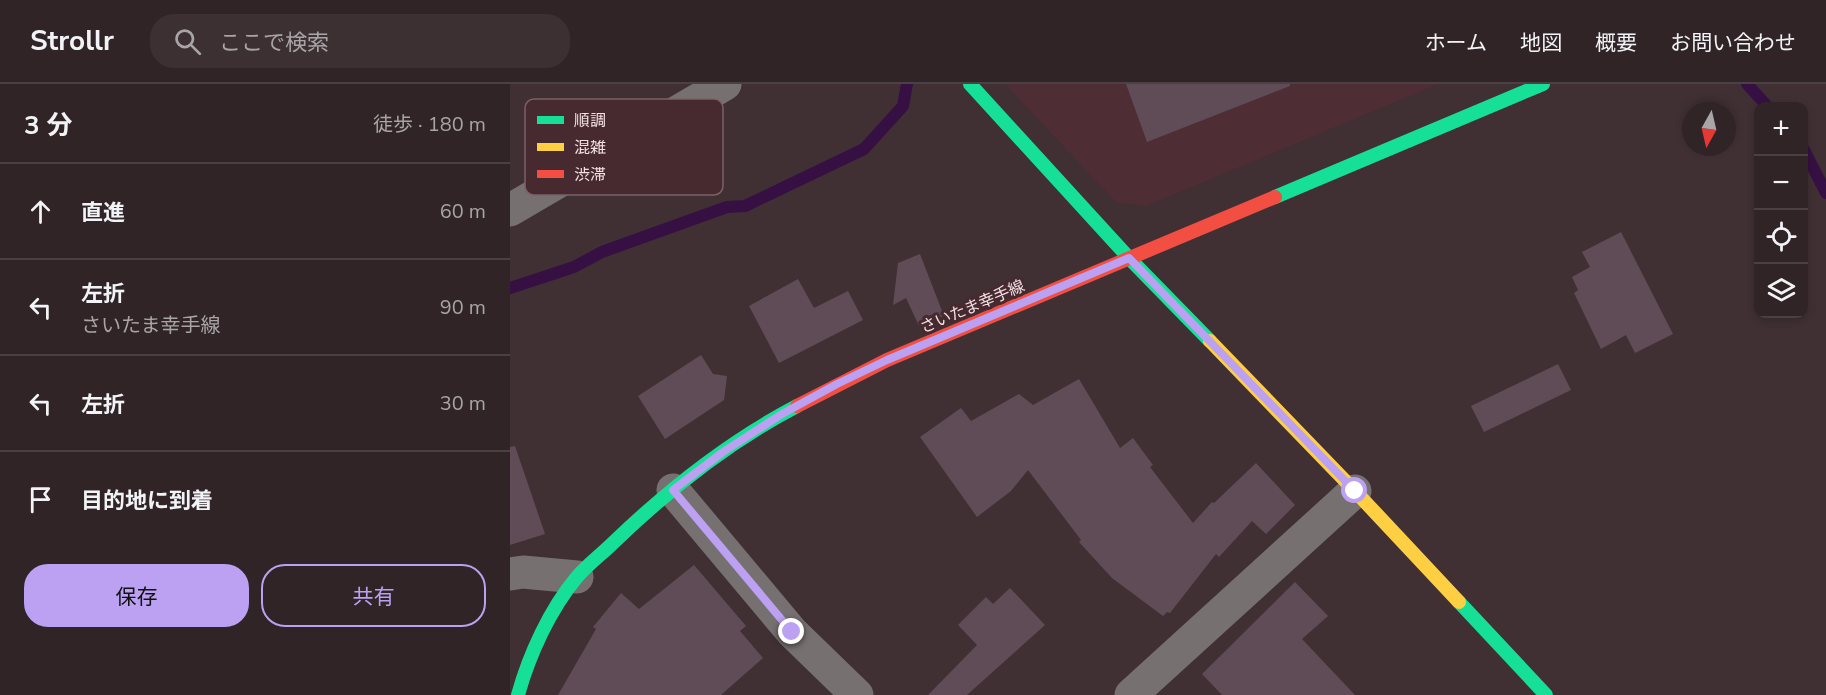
<!DOCTYPE html>
<html lang="ja">
<meta charset="utf-8">
<style>
:root{--surface:#302427;--page:#3c3033;--text:#f1f3f6;--muted:#a8a4a7;--line:#4b4144;--accent:#bca0f2}
body{margin:0;font-family:"Nunito Sans","Noto Sans JP",sans-serif;background:var(--page);color:var(--text)}
.controls{position:absolute;right:18px;top:18px;display:grid;overflow:hidden;border-radius:12px;box-shadow:0 3px 9px #0003}
.controls button{width:54px;height:54px;display:grid;place-items:center;padding:0;border:0;border-bottom:2px solid var(--line);background:var(--surface);color:var(--text);font:30px sans-serif}
.compass{position:absolute;left:1172px;top:18px;width:54px;height:54px;border-radius:50%;background:var(--surface);box-shadow:0 3px 9px #0003;rotate:188deg}
.stop{position:absolute;width:18px;height:18px;margin:-14px;border:4px solid #bca0f2;border-radius:50%;background:#fff}
.stop.end{background:#bca0f2;border-color:#fff;box-shadow:0 2px 6px #0008}
.list{margin:0;padding:0;list-style:none}
h2{display:flex;justify-content:space-between;align-items:center;height:78px;margin:0;padding:0 24px;font-size:26px}
h2 small{font-size:20px;font-weight:400;color:var(--muted)}
.list li{display:grid;grid-template-columns:39px 1fr auto;gap:18px;align-items:center;box-sizing:border-box;height:96px;padding:0 24px;border-top:2px solid var(--line)}
.list b{display:block;font-size:22px;white-space:nowrap}
.list p{margin:0;font-size:20px;white-space:nowrap;color:var(--muted)}
.list em{font-size:20px;font-style:normal;color:var(--muted)}
.actions{display:flex;gap:12px;padding:18px 24px}
.actions a{flex:1;padding:14px 0;border:2px solid var(--accent);border-radius:24px;text-align:center;font-size:21px;color:var(--accent)}
.actions .main{background:var(--accent);color:#111}
.icon{flex:none;width:33px;height:33px;fill:none;stroke:currentColor;stroke-width:2;stroke-linecap:round;stroke-linejoin:round}
.map{position:relative;flex:none;width:1316px;height:611px;overflow:hidden}
header{display:flex;align-items:center;gap:36px;box-sizing:border-box;height:84px;padding:0 30px;background:var(--surface);border-bottom:2px solid var(--line)}
header strong{font-size:28px}
nav{display:flex;gap:33px;margin-inline-start:auto;font-size:21px}
.search{width:420px;height:54px;background:var(--page);display:flex;align-items:center;gap:15px;box-sizing:border-box;padding:0 21px;border-radius:24px;color:var(--muted);font-size:22px}
main{display:flex}
aside{flex:1;background:var(--surface)}
.map>svg:first-child{display:block}
</style>
<header>
<strong>Strollr</strong>
<div class="search"><svg class="icon" aria-label="search" viewBox="0 0 24 24"><circle cx="10" cy="10" r="6"/><path d="M15 15l6 6"/></svg>ここで検索</div>
<nav><a>ホーム</a><a>地図</a><a>概要</a><a>お問い合わせ</a></nav>
</header>
<main>
<aside>
<h2>3 分<small>徒歩 · 180 m</small></h2>
<ul class="list">
<li><svg class="icon" aria-label="ahead" viewBox="0 0 24 24"><path d="M12 20V5M6 11l6-6 6 6"/></svg><div><b>直進</b></div><em>60 m</em></li>
<li><svg class="icon" aria-label="left" viewBox="0 0 24 24"><path d="M17 20v-9H6M10 6l-5 5 5 5"/></svg><div><b>左折</b><p>さいたま幸手線</p></div><em>90 m</em></li>
<li><svg class="icon" aria-label="left" viewBox="0 0 24 24"><path d="M17 20v-9H6M10 6l-5 5 5 5"/></svg><div><b>左折</b></div><em>30 m</em></li>
<li><svg class="icon" aria-label="arrive" viewBox="0 0 24 24"><path d="M6 21V4h12l-3 4 3 4H6"/></svg><div><b>目的地に到着</b></div></li>
</ul>
<div class="actions"><a class="main">保存</a><a>共有</a></div>
</aside>
<div class="map">
<svg width="1316" height="611" viewBox="0 0 1316 611">
<rect width="100%" height="100%" fill="#403034"/>
<polygon fill="#4e2d35" points="495,0 928,0 636,122 606,118"/>
<g fill="none" stroke-linecap="round" stroke-linejoin="round">
<g stroke="#361042" stroke-width="12">
<polyline points="1237,0 1257,22"/>
<polyline points="1294,66 1316,109"/>
<polyline points="0,204 64,183 92,168 217,123 235,122 354,65 393,22 397,0"/>
</g>
</g>
<g fill="#5f4c56">
<polygon points="616,0 780,0 780,2 637,58"/>
<polygon points="1111,148 1163,250 1125,269 1116,251 1091,265 1064,209 1068,206 1062,193 1080,183 1072,168"/>
<polygon points="410,170 434,232 409,242 396,214 383,221 388,179"/>
<polygon points="288,195 304,224 338,207 353,236 269,279 239,222"/>
<polygon points="191,271 203,290 217,292 214,316 155,355 128,312"/>
<polygon points="1048,280 1061,306 974,348 961,322"/>
<polygon points="569,295 610,364 623,354 643,381 640,383 683,439 702,418 704,419 746,379 785,421 756,450 742,437 709,473 706,470 660,529 657,528 653,532 602,494 569,458 571,456 518,386 501,407 467,433 410,353 451,324 461,337 509,310 523,321"/>
<polygon points="5,362 35,450 0,461 0,363"/>
<polygon points="184,481 236,542 230,547 253,574 211,611 48,611 86,545 83,543 111,509 129,525"/>
<polygon points="785,498 818,532 792,555 845,611 712,611 692,590"/>
<polygon points="500,504 535,541 457,611 418,611 467,561 448,541 476,513 483,520"/>
</g>
<g fill="none" stroke-linecap="round" stroke-linejoin="round">
<g stroke="#767070" stroke-width="33">
<polyline points="0,126 215,0"/>
<polyline points="163,406 282,548 347,611"/>
<polyline points="0,490 13,488 67,493"/>
<polyline points="621,611 845,407"/>
</g>
<g stroke="#16e098" stroke-width="14">
<polyline points="460,0 619,174 700,257"/>
<polyline points="765,113 1033,0"/>
<polyline points="949,518 1036,611"/>
<path d="M8 611C19 571 40 525 67 493 78 480 92 470 104 458 158 406 220 357 287 322"/>
</g>
<polyline stroke="#ffcf43" stroke-width="14" points="700,257 845,407 949,518"/>
<polyline stroke="#f24e42" stroke-width="14" points="287,322 377,276 765,113"/>
</g>
<g fill="none" stroke-linecap="round" stroke-linejoin="round">
<polyline stroke="#bca0f2" stroke-width="8" points="282,548 163,406 213,368 272,330 327,300 377,276 619,174 845,407"/>
</g>
<g text-anchor="middle" stroke-width="6" stroke-linejoin="round" paint-order="stroke">
<g font-size="16" fill="#f4e1e4" stroke="#462a30">
<text transform="translate(462 222) rotate(-23)" y="6">さいたま幸手線</text>
</g>
</g>
<rect x="15" y="15" width="198" height="96" rx="9" fill="#462a30" stroke="#7a6166" stroke-width="1.5"/>
<rect x="27" y="32" width="27" height="8" fill="#16e098"/>
<rect x="27" y="59" width="27" height="8" fill="#ffcf43"/>
<rect x="27" y="86" width="27" height="8" fill="#f24e42"/>
<g font-size="16" fill="#f4e1e4">
<text x="64" y="42">順調</text>
<text x="64" y="69">混雑</text>
<text x="64" y="96">渋滞</text>
</g>
</svg>
<div class="controls">
<button>+</button>
<button>−</button>
<button><svg class="icon" aria-label="locate" viewBox="0 0 24 24"><circle cx="12" cy="12" r="6"/><path d="M12 2v4M12 18v4M2 12h4M18 12h4"/></svg></button>
<button><svg class="icon" aria-label="layers" viewBox="0 0 24 24"><path d="M12 4l9 5-9 5-9-5zM3 14l9 5 9-5"/></svg></button>
</div>
<svg class="compass" viewBox="-18 -18 36 36"><path d="M0-13l5 13h-10z" fill="#e53935"/><path d="M0 13l5-13h-10z" fill="#a8a4a7"/></svg>
<div class="stop" style="left:845px;top:407px"></div>
<div class="stop end" style="left:282px;top:548px"></div>
</div>
</main>
